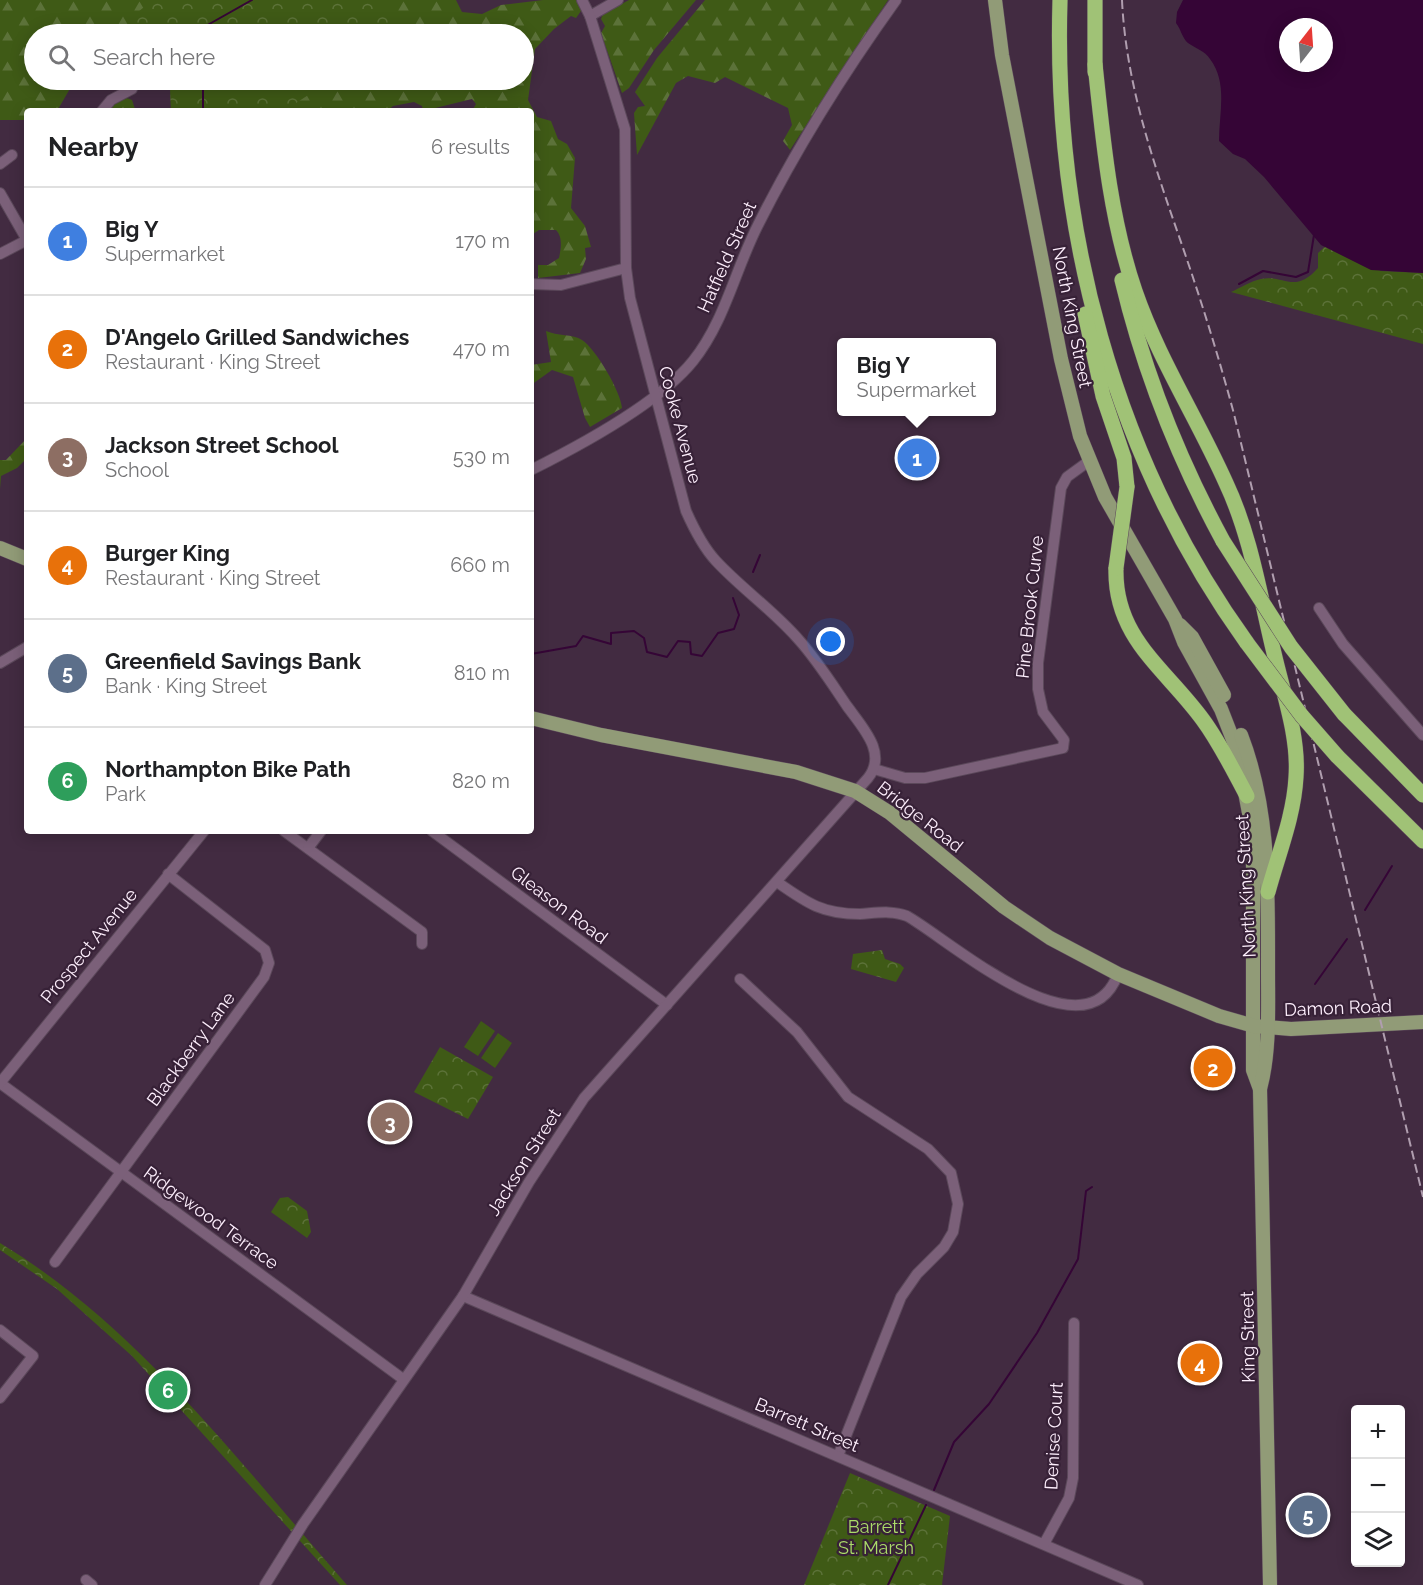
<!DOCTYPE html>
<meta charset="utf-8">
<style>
:root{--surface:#fff;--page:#f6f6f6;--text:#202124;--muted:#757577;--line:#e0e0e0;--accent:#d93025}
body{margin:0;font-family:Raleway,sans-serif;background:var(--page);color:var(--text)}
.controls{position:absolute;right:18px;bottom:18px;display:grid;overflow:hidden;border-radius:6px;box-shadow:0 3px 15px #0003}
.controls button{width:54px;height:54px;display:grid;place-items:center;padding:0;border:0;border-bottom:2px solid var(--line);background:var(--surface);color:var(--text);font:30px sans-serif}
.compass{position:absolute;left:1279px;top:18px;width:54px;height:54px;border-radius:50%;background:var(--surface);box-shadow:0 3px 15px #0003;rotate:17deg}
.you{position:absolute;left:831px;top:642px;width:21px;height:21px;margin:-15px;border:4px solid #fff;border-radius:50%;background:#1a73e8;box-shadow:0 0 0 9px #1a73e833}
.badge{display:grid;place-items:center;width:39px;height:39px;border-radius:50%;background:var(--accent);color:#fff;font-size:20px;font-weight:700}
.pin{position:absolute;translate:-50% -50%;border:3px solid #fff;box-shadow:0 2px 6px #0006}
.popup{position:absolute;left:837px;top:338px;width:159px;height:78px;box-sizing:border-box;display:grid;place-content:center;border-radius:6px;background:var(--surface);filter:drop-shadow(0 2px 4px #0005);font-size:20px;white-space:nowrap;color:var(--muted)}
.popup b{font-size:22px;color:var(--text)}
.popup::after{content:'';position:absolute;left:50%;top:100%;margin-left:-12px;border:12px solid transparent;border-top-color:var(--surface)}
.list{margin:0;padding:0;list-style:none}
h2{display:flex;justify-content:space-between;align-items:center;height:78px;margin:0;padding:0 24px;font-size:26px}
h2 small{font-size:20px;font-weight:400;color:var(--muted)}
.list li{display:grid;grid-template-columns:39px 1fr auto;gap:18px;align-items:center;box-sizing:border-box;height:108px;padding:0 24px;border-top:2px solid var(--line)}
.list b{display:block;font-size:22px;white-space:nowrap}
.list p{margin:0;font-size:20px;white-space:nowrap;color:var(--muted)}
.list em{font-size:20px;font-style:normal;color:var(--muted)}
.icon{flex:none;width:33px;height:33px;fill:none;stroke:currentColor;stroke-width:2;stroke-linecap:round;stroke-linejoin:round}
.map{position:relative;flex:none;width:1423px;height:1585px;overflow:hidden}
.search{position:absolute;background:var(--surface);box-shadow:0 3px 15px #0003;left:24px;top:24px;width:510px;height:66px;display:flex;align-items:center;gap:15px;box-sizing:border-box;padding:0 21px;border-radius:33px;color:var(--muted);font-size:22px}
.panel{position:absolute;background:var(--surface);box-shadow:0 3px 15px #0003;left:24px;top:108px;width:510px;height:726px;border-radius:6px}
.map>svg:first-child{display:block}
</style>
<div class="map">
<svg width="1423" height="1585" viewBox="0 0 1423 1585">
<defs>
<pattern id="forest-firs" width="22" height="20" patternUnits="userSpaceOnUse" patternTransform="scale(1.5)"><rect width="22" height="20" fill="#3f5a16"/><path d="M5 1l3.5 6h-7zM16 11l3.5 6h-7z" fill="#5c7239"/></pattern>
<pattern id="park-crowns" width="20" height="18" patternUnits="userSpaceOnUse" patternTransform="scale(1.5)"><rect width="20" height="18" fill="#3f5a16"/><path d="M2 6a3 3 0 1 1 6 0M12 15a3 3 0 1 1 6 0" fill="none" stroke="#5c7239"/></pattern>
</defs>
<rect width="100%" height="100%" fill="#422b41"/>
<g fill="url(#forest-firs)">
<path d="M0 0H456L462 12 482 14 501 5 543 0H580L581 11 576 18 571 16 554 29 535 49 528 100 537 117 551 121 558 139 567 144 575 158 571 208 585 226 591 247 585 248 586 259 580 273 538 278V265H548L559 258C561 249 563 237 556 230H539L533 234 531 231V111H472L476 104 472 99 423 111 422 106 414 102 393 106 387 111H171L170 80H524V34H34V80H75L57 111H27V120H0Z"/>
<polygon points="629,0 696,0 654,50 629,88 622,93 601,33 605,26 601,19 603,14"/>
<polygon points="705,0 888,0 790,150 783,141 792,125 788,108 725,77 715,83 688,76 676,83 637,155 634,113 638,107 645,106 635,92 657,58"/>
<polygon points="124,97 132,100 135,109 149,111 106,111"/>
<path d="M546 331C557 336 573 334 582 340 596 349 621 392 622 408L590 427 585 418 573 377 552 370 531 385V365L551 362Z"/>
<polygon points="27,438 27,458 17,468 1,476 0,489 0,460 6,460"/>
</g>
<g fill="url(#park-crowns)">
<polygon points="153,0 386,0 383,2 403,31 398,34 141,34 129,19"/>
<polygon points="170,80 331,80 284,111 171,111"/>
<path d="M1328 244 1381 271 1423 273V344L1231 292C1240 288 1251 281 1261 279 1284 274 1294 295 1318 268V253Z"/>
<polygon points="882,950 885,959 900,964 904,968 896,982 851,969 853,954"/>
<polygon points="440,1047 493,1077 468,1119 414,1092"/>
<polygon points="288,1197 307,1211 311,1232 307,1238 271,1212 280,1198"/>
<path d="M0 1243C139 1327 241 1465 347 1585H340L132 1356 57 1289 0 1250Z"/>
<polygon points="850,1473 950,1516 942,1585 804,1585"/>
</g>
<g fill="#3f5a16">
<polygon points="481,1021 495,1031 478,1056 464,1047"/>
<polygon points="498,1033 512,1043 495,1068 481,1058"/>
</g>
<path fill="#350536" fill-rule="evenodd" d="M1183 0H1423V273L1371 270 1321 245 1264 177 1245 159 1233 154 1219 141C1219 113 1228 83 1210 59 1205 51 1195 48 1188 43 1182 38 1181 29 1176 23L1177 12ZM1288 27H1324V63H1288Z"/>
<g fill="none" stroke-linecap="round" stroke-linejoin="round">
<g stroke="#350536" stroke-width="2">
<polyline points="204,34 204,27 252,0"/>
<polyline points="203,111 203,80"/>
<polyline points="1239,284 1263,271 1296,277 1308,272 1314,235"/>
<polyline points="753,572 760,555"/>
<polyline points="531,654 576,646 583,636 611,644 611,633 634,631 644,638 647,652 667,657 678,641 690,642 691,654 702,656 718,633 734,629 739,615 733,598"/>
<polyline points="1365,910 1392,866"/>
<polyline points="1315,984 1347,939"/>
<polyline points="934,1490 954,1442 989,1404 1037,1333 1078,1259 1086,1191 1092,1187"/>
<polyline points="888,1585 926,1505"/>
</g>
<defs>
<g id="minor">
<polyline points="590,16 618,0"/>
<polyline points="102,111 111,100 132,89"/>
<polyline points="0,164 12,155"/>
<polyline points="0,193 27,240"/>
<polyline points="0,254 27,240"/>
<polyline points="531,284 561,285 626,268"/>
<path d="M531 470C579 446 660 402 693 361 725 321 735 270 758 225 797 147 845 71 896 0"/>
<polyline points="1319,608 1343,644 1423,735"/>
<polyline points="0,663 27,647"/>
<polyline points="874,769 905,778 925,778 1063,748 1064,740 1043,712 1038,689 1038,663 1061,488 1067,477 1089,461"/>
<polyline points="284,831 422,932 422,944"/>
<polyline points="432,831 667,1005"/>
<polyline points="308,848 321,831"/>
<path d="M777 882C807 903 822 914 860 914 876 913 892 910 907 916 951 941 1085 1061 1118 974"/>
<polyline points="740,979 797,1032 848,1097 928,1149 951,1173 958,1204 953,1232 944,1247 917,1274 901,1297 838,1456"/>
<polyline points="0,1083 403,1379"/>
<polyline points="0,1083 204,831"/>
<polyline points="55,1262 264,977 269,963 265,950 168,874"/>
<polyline points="463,1296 1138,1585"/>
<polyline points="0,1330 33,1356 0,1398"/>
<polyline points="1044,1544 1069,1498 1073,1478 1074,1323"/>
<polyline points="86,1580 92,1585"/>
<path d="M265 1585 303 1524 463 1296 529 1182 584 1098 868 778C888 753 862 727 847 706 832 684 817 660 799 640 774 611 742 589 716 561 703 547 694 529 686 511L630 298 626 268 625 129 590 16 582 0"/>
</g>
<g id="major">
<polyline points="995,0 1002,55 1061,359 1080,436 1105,497 1175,619 1184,642 1221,709 1237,750 1253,834 1253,1070 1260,1089"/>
<polyline points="0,548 27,559"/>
<polyline points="1180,625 1192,637 1224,695"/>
<polyline points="531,718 601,735 796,772 855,791 890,813 1004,907 1050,938 1118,974 1219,1016 1254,1026 1291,1029 1423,1022"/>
<path d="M1241 735C1270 810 1268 891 1268 970 1268 1010 1270 1051 1260 1089L1270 1585"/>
</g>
<g id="highway">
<path d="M1060 0C1053 227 1113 457 1247 643"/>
<path d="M1095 64C1103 140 1110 218 1135 291 1158 358 1197 418 1226 483 1251 536 1260 596 1274 653 1283 693 1299 736 1296 777 1294 816 1278 855 1268 892"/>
<polyline points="1095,72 1095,0"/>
<path d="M1122 280C1144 372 1178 458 1223 541"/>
<polyline points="1085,314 1103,396 1124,458 1127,487"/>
<path d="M1116 568C1114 638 1166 669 1203 720 1220 743 1233 770 1247 796"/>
<polyline points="1344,714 1423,795"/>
<polyline points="1337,756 1423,841"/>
</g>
</defs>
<use href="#minor" stroke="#5b485a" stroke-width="12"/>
<use href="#major" stroke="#5b485a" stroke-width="15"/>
<use href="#highway" stroke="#5b485a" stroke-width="16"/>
<use href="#minor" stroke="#7b6079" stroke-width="10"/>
<use href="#major" stroke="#919b77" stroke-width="14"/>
<use href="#highway" stroke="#a0c276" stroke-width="15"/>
<path stroke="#b09eaf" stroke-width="2" stroke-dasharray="9 4.5" stroke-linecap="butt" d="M1122 0C1126 86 1155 167 1183 248 1202 303 1219 358 1234 414L1423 1197"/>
<defs>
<g id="highway-bridge">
<polyline points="1223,541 1291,647 1344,714"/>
<polyline points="1116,568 1127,487"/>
<polyline points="1247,643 1302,716 1337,756"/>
</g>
</defs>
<use href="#highway-bridge" stroke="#5b485a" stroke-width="16" stroke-linecap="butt"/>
<use href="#highway-bridge" stroke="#a0c276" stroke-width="15"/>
</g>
<g text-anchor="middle" stroke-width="4.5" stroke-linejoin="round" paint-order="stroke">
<g font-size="18" fill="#fdeefc" stroke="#372137">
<text transform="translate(727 257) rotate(-66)" y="6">Hatfield Street</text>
<text transform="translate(1072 317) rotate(79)" y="6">North King Street</text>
<text transform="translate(680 425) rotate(75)" y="6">Cooke Avenue</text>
<text transform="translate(1030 607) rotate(-84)" y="6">Pine Brook Curve</text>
<text transform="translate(920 817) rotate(38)" y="6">Bridge Road</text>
<text transform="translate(1246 886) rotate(-93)" y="6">North King Street</text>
<text transform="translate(559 905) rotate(37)" y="6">Gleason Road</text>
<text transform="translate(89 946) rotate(-51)" y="6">Prospect Avenue</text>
<text transform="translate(1338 1008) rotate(-2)" y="6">Damon Road</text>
<text transform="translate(191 1049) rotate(-54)" y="6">Blackberry Lane</text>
<text transform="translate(524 1162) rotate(-58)" y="6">Jackson Street</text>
<text transform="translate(211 1218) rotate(36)" y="6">Ridgewood Terrace</text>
<text transform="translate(1248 1337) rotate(-91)" y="6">King Street</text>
<text transform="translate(807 1425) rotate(23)" y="6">Barrett Street</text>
<text transform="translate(1054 1436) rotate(-87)" y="6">Denise Court</text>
</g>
<g font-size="18" fill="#abdc69" stroke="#372137">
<text x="876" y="1533">Barrett<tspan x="876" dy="21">St. Marsh</tspan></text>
</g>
</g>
</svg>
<div class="controls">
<button>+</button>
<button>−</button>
<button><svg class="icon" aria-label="layers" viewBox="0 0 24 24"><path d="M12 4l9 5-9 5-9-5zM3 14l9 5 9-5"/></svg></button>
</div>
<svg class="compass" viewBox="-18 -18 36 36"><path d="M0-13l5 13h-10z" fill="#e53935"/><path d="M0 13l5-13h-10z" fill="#757577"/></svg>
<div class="you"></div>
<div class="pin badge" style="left:917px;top:458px;background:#3f7fe0">1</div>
<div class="popup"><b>Big Y</b>Supermarket</div>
<div class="pin badge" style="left:1213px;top:1068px;background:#e8710a">2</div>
<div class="pin badge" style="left:390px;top:1122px;background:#8d6e63">3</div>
<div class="pin badge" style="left:1200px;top:1363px;background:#e8710a">4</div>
<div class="pin badge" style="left:1308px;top:1515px;background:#5c6f8a">5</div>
<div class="pin badge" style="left:168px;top:1390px;background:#2e9e5b">6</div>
<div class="search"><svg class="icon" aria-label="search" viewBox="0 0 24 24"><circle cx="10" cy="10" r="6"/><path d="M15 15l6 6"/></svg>Search here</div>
<section class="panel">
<h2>Nearby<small>6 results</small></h2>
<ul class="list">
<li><span class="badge" style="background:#3f7fe0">1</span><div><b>Big Y</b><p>Supermarket</p></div><em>170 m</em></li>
<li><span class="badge" style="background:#e8710a">2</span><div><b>D'Angelo Grilled Sandwiches</b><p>Restaurant · King Street</p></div><em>470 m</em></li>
<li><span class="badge" style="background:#8d6e63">3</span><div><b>Jackson Street School</b><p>School</p></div><em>530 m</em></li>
<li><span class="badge" style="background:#e8710a">4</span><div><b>Burger King</b><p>Restaurant · King Street</p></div><em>660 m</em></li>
<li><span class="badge" style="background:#5c6f8a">5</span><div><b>Greenfield Savings Bank</b><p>Bank · King Street</p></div><em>810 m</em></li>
<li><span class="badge" style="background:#2e9e5b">6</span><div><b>Northampton Bike Path</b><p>Park</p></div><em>820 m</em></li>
</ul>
</section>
</div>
